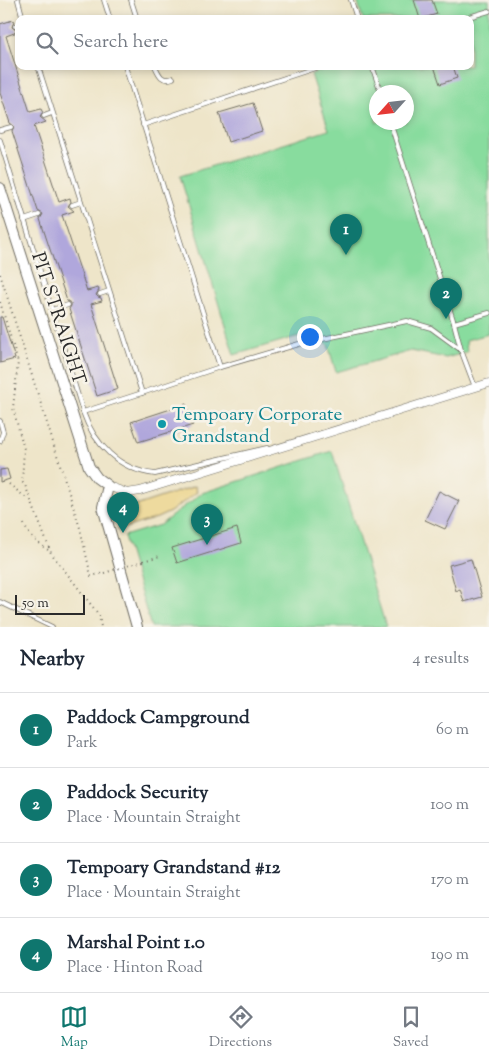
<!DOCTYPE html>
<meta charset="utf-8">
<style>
:root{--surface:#fff;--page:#f6f6f7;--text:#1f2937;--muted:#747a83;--line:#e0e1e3;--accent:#0f766e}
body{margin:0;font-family:"Sorts Mill Goudy",serif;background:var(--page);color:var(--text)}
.compass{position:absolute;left:369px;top:85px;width:45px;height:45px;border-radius:50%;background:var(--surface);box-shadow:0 2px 8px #0003;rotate:243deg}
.scale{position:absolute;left:15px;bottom:12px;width:70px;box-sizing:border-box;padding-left:5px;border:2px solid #2b2b2b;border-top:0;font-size:14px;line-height:18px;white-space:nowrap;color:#2b2b2b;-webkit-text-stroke:4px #f7f3e8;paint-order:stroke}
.you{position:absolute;left:309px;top:336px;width:18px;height:18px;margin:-12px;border:4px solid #fff;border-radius:50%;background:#1a73e8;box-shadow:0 0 0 8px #1a73e833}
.badge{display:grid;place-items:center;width:32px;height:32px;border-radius:50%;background:var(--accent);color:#fff;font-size:16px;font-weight:700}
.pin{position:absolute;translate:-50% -41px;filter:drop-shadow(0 1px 2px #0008)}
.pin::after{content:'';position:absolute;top:26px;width:18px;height:15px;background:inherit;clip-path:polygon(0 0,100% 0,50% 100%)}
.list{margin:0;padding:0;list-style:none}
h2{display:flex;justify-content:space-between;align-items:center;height:65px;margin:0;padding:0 20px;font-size:21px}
h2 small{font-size:16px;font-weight:400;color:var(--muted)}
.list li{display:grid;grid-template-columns:32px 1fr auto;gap:15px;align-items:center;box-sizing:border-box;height:75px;padding:0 20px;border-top:1px solid var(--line)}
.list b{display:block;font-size:19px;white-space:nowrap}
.list p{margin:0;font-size:16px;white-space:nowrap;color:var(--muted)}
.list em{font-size:16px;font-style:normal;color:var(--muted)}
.icon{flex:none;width:28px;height:28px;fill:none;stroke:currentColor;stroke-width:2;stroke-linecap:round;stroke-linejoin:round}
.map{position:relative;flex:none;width:489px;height:627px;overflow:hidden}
.search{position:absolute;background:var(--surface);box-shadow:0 2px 8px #0003;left:15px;right:15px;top:15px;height:55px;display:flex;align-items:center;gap:12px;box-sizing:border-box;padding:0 18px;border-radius:10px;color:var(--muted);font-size:19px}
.sheet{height:365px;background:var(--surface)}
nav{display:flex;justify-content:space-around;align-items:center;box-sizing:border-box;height:70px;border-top:1px solid var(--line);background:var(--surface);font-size:14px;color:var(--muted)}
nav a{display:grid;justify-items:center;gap:2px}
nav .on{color:var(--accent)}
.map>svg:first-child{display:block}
</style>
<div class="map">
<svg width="489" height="627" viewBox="0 0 489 627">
<rect width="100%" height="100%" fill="#f7f3e8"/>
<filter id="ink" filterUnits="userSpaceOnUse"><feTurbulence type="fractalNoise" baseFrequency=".02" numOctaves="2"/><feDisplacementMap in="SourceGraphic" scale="10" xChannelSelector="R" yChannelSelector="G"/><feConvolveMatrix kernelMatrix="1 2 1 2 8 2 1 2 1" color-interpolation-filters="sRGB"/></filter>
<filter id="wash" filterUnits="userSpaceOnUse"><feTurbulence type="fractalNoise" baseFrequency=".0096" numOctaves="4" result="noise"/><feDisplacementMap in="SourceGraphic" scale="20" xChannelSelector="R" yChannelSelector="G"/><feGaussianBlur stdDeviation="1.12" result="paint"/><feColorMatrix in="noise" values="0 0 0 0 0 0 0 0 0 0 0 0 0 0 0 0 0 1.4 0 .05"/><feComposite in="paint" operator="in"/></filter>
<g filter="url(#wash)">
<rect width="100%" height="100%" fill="#eee5c9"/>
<g fill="#88dc9e" stroke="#5a8464" fill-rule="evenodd">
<path d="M357 0H489V334L466 340 467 352 446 358 411 351 336 372 328 345 318 334 299 336 234 355 180 176 329 130 311 74 336 66H470V19H363ZM376 92H406V122H376Z"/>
<polygon points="332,451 386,627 151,627 124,536 160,525 202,493"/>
</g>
<polygon fill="#eeda9e" stroke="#8c8264" points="195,486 197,492 170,512 157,518 118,530 120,512 147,502"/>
<g id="blocks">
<g fill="#b0a7dc">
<polygon points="414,0 432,0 437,14 420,19"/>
<polygon points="13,20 14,22 12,27 16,30 17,32 6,36 30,112 41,109 43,113 40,117 46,122 34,126 59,202 70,198 71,202 68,206 74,211 62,215 87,291 98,288 99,290 96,295 98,297 101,298 102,301 91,304 118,389 97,396 69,309 71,306 71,303 67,301 40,219 43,214 38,211 12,131 14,126 10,123 0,93 0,24"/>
<polygon points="434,66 453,66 457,78 440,84"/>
<polygon points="253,103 262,131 228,142 219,113"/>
<polygon points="0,317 2,317 15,359 0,363"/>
<polygon points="186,404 193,425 138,442 131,422"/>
<polygon points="7,469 10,479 0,482 0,470"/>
<polygon points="439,491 459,501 445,529 425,520"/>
<polygon points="237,528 241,543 177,563 172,548"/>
<polygon points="471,559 482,597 464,602 460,589 456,591 449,565"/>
</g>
</g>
</g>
<g filter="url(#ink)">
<use href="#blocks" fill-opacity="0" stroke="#6f6c62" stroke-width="1"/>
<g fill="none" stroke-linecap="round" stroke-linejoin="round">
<defs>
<g id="service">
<polyline points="18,0 23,19"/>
<polyline points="104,0 110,19"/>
<polyline points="131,0 137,19"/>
<polyline points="351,0 357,19"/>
<polyline points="462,19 489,11"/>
<polyline points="15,26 19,25"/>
<polyline points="38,66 142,393 220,367 125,66"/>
<path d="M155 66C159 75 162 82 173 78"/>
<polyline points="372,66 381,92"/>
<polyline points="44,116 52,113"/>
<polyline points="390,122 454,323 461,350 475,387"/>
<polyline points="143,125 321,66"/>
<polyline points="0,130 11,127"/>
<path d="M0 140 83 412C94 444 119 470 155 474L267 448"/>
<polyline points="72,205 81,202"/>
<polyline points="24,220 39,215"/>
<polyline points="100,294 109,291"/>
<polyline points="52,310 68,305"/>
<polyline points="454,323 489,313"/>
<polyline points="220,367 299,344 407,321 431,328 461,350"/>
<polyline points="83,412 142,393"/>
<polyline points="0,421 3,432 0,441"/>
<polyline points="0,602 52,627"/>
</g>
<polyline id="minor" points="108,486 127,493 140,491 489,383"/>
<polyline id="tertiary" points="0,188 89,467 97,478 108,486 103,507 137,627"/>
</defs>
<use href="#service" stroke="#6f6c62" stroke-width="5.5"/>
<use href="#minor" stroke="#6f6c62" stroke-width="9"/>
<use href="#tertiary" stroke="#6f6c62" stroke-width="12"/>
<g stroke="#6f6c62" stroke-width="2" stroke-dasharray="1 4" stroke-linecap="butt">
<polyline points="0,274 80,528 91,576 104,573"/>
<polyline points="0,302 18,362 13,408 24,449 22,482 25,485 51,553 99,615 101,627"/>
<polyline points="9,484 25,497 29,495"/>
<path d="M24 524C29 537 39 544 51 552"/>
<polyline points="143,561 160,556"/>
</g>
<use href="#service" stroke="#fff" stroke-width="4"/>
<use href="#minor" stroke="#fff" stroke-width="8"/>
<use href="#tertiary" stroke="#fff" stroke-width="10"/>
<polyline stroke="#6f6c62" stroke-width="2" stroke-dasharray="1 4" stroke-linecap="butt" points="104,573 143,561"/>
</g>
</g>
<circle fill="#0f9aa8" stroke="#f7f3e8" stroke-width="2" cx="162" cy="424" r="5"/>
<g text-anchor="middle" stroke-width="5" stroke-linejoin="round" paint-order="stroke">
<g font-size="19" fill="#2b2b2b" stroke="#f7f3e8">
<text transform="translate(60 318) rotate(72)" y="7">PIT STRAIGHT</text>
</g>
<g font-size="19" fill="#0d838f" stroke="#f7f3e8" text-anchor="start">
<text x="172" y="420">Tempoary Corporate<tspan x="172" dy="22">Grandstand</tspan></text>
</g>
</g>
</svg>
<svg class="compass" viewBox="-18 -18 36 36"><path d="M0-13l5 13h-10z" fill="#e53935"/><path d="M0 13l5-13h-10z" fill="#747a83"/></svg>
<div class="scale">50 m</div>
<div class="you"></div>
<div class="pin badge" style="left:346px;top:255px">1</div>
<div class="pin badge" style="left:446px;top:319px">2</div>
<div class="pin badge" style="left:207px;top:545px">3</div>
<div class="pin badge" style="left:123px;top:533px">4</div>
<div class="search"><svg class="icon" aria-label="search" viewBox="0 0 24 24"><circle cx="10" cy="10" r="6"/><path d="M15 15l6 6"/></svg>Search here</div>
</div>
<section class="sheet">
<h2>Nearby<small>4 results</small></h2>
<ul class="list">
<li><span class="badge">1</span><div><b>Paddock Campground</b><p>Park</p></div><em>60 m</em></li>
<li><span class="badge">2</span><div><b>Paddock Security</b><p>Place · Mountain Straight</p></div><em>100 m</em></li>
<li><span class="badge">3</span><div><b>Tempoary Grandstand #12</b><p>Place · Mountain Straight</p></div><em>170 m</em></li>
<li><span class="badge">4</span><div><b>Marshal Point 1.0</b><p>Place · Hinton Road</p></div><em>190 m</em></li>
</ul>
</section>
<nav>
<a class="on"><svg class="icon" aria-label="map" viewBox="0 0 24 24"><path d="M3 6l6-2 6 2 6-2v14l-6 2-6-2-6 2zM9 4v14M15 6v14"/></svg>Map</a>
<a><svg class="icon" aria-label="directions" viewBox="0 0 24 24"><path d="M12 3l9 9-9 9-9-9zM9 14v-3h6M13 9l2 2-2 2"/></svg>Directions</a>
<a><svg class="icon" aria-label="saved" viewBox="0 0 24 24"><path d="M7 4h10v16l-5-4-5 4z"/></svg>Saved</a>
</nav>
